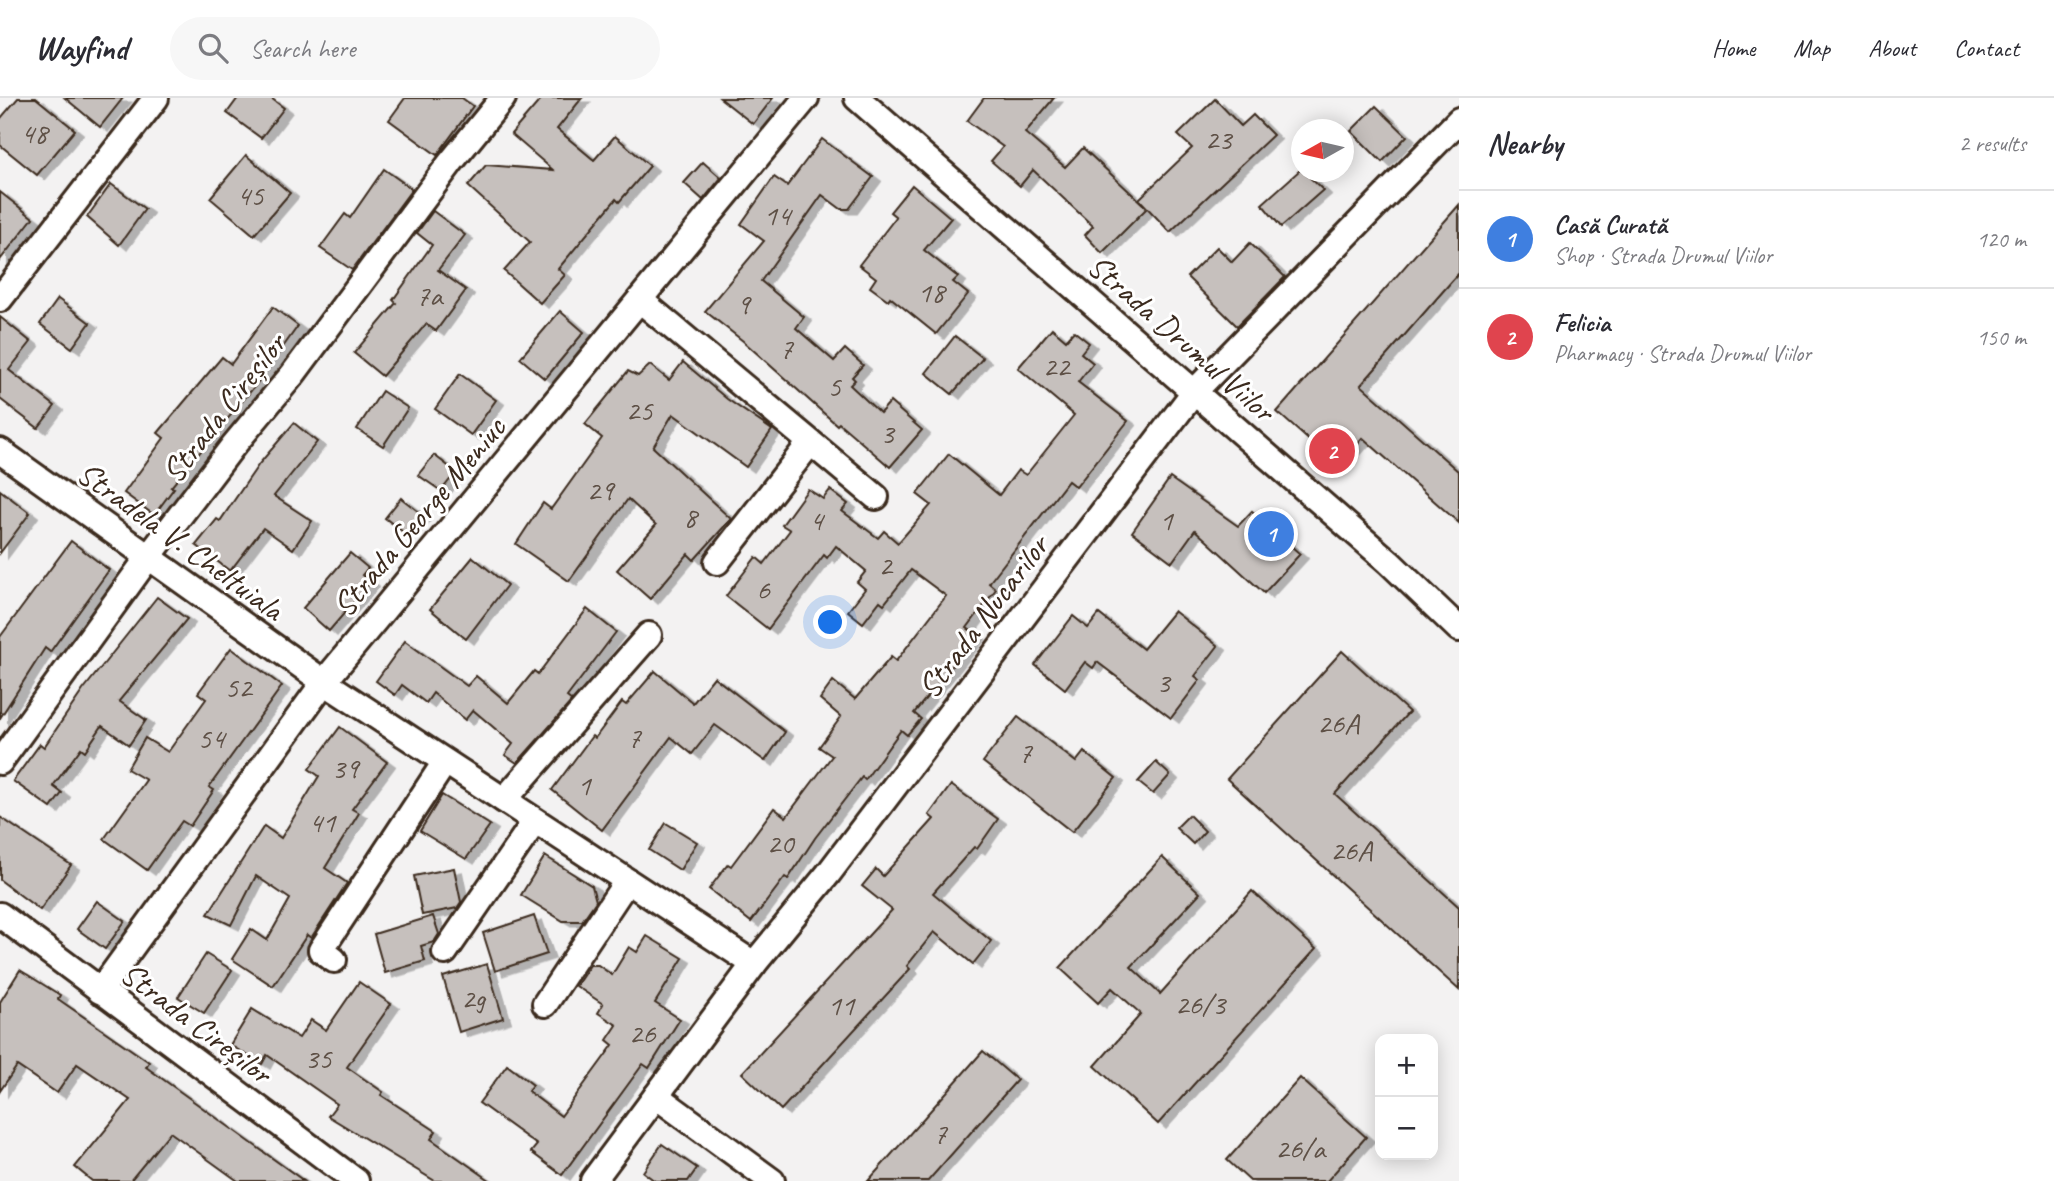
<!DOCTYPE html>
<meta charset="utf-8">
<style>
:root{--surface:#fff;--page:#f7f7f7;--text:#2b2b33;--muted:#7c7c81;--line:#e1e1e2;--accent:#2563eb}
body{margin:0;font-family:Caveat,sans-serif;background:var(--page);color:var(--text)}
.controls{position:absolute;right:21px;bottom:21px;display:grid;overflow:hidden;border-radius:14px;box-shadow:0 4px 18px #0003}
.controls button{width:63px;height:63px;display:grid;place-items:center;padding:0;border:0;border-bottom:2px solid var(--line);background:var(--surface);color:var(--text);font:35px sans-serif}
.compass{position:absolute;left:1291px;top:21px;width:63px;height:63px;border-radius:50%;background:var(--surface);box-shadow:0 4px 18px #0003;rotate:262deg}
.you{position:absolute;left:831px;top:525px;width:24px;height:24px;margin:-18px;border:5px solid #fff;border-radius:50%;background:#1a73e8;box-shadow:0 0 0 10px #1a73e833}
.badge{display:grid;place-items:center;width:46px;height:46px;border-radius:50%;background:var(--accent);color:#fff;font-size:23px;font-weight:700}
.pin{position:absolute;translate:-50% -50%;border:4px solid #fff;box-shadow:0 2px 7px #0006}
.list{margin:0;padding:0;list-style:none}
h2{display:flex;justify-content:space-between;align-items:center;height:91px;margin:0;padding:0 28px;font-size:30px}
h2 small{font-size:23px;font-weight:400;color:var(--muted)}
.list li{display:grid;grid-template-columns:46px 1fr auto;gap:21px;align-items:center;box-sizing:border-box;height:98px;padding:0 28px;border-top:2px solid var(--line)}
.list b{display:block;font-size:26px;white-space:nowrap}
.list p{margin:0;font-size:23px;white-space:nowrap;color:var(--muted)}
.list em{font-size:23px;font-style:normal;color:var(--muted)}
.icon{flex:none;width:38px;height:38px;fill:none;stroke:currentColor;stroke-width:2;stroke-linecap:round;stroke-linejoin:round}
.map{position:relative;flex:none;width:1459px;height:1083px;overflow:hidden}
header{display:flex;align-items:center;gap:42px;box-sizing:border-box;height:98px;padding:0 35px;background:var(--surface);border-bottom:2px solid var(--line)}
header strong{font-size:33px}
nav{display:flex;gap:38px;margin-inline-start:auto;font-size:24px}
.search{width:490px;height:63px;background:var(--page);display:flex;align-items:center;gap:18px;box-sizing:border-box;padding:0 24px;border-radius:38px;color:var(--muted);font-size:26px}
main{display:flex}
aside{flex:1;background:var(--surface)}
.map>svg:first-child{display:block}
</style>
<header>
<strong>Wayfind</strong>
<div class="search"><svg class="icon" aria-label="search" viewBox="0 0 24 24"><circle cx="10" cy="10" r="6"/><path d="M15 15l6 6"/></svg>Search here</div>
<nav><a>Home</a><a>Map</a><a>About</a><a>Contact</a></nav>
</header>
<main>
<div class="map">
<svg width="1459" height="1083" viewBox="0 0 1459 1083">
<defs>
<filter id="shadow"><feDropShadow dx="8" dy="4.5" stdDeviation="0" flood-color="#0004"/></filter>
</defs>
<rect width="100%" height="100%" fill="#f3f2f2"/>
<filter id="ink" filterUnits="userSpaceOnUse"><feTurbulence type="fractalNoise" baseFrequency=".0143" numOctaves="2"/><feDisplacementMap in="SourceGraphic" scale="14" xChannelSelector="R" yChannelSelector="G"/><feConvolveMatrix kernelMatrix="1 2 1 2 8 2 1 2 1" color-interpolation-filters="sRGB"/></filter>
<g filter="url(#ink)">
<g fill="#c6c0bd" stroke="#3b2a1e" stroke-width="2" filter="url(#shadow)">
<polygon points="18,0 36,0 75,32 37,77 0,47 0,21"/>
<polygon points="65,0 123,0 100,29"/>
<polygon points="238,0 271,0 284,10 261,40 227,15"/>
<polygon points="405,0 462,0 473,8 437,57 389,22"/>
<polygon points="542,0 582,0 557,31 594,62 615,38 650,68 619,104 616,101 558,171 565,177 540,205 504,173 530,144 468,88 486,67 553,72 511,36"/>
<polygon points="720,0 773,0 753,26"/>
<polygon points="984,0 1054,0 1025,35 1065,69 1083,50 1147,110 1102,155 1085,137 1093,128 1033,72 1020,88 991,63 1003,49 967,23"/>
<polygon points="1215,1 1241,28 1253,17 1273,37 1170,134 1139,101 1192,50 1178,37"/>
<polygon points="1376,8 1407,38 1382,64 1351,33"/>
<polygon points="822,41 873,79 849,111 841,111 822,97 761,183 804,219 796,230 834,263 845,251 863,267 852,279 855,282 850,287 880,315 890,304 922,332 890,369 839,325 837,327 743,243 705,213 764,143 741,126 774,79 787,88"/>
<polygon points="246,57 290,95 254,137 210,100"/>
<polygon points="703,64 721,80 703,102 684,85"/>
<polygon points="384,71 412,91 352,172 320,150 345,116 350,120"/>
<polygon points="1301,71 1323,92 1281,129 1262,106"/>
<polygon points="111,86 145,111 119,147 87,119"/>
<polygon points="912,87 951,120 924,152 958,179 953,184 968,196 936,236 890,199 888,202 870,189 876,180 859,167 896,119 890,114"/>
<polygon points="0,94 33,120 0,162"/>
<polygon points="1459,107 1459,175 1361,287 1459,374 1459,425 1363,340 1338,368 1277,314"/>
<polygon points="433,113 465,137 438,172 466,192 436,233 426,226 382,278 354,255 396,205 393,202 432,147 417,135"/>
<polygon points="1250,145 1285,179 1237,228 1187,179 1217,149 1232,164"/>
<polygon points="58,201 90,225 72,250 40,226"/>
<polygon points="273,209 298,228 255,288 171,389 174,390 154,417 124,395 164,340 158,335 222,259 231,266"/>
<polygon points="560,213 584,234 545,281 520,260"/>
<polygon points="0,219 31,244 9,272 55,308 38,330 0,301"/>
<polygon points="1052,230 1066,242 1074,233 1089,245 1081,255 1093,265 1078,284 1128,323 1076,389 1068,383 989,485 996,491 967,530 977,537 914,615 921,621 907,637 901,632 865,682 862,679 815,740 788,781 785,779 751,824 709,791 728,766 731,768 774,710 786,719 832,658 819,649 841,619 820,601 833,583 855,601 891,559 896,563 946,498 911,472 884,506 880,503 863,525 848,513 865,491 857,484 866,473 836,448 827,460 824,457 768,531 726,498 756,459 764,466 790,432 782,427 808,391 823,401 830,392 848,406 842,413 878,440 884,433 898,445 931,407 917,396 949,356 999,397 1018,372 1026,377 1074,317 1018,270"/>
<polygon points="955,238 983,260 952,296 926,275"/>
<polygon points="683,264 727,301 772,332 746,369 673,316 653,349 731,421 694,462 688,456 650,501 617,472 656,427 628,401 569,483 516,446 543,405 551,411 602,340 585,326 628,273 638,278 650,267 669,282"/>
<polygon points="460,276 496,302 471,337 435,311"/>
<polygon points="382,293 408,310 383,348 357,331"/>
<polygon points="294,325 317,344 274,398 312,423 293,451 263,430 230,473 196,447 217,421 220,423 259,366"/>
<polygon points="434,357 456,374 441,393 418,377"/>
<polygon points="1170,380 1238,428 1252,413 1300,456 1264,495 1195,432 1172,464 1132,434"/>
<polygon points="0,392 30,415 0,455"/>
<polygon points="401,400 423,417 407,437 385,420"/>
<polygon points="71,443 109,472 50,554 45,550 0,620 0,539"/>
<polygon points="350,455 368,470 362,477 371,484 329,533 303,510"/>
<polygon points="473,459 507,487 466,541 430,511"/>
<polygon points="157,499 187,521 119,603 146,622 129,647 102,628 85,653 81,650 53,688 62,695 51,710 13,683 40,646 44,649 83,592"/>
<polygon points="587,511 616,534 567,599 572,603 517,665 505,657 513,646 473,612 465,622 433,595 426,605 402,587 395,597 376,583 405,543 467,588 476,578 508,605 534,573 538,576"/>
<polygon points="1174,513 1218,548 1195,578 1200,582 1171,620 1097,564 1093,570 1085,564 1065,591 1035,567 1073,518 1088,530 1099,516 1143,551"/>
<polygon points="231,550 282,588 209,689 214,692 190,728 182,723 147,772 104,741 146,682 127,671 145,640 168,654 206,601 198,595"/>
<polygon points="1342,553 1409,614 1335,696 1459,809 1459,892 1227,681"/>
<polygon points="655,573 693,605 714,579 785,634 765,663 715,627 692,656 671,639 602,732 552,692 592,638 595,640 622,604 626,607"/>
<polygon points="1018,619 1076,664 1084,654 1116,680 1072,734 983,664"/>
<polygon points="340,629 387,664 352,711 359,715 325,770 347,785 311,840 307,837 273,888 232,861 251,831 267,842 290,801 256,778 231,827 208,816 264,728 281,740 319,678 309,671"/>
<polygon points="1156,664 1170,677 1153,696 1138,684"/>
<polygon points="951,687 998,721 977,751 974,749 933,795 991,843 973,866 934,834 907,868 910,871 781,1012 742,975 892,812 862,788 876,771 883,778 934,721 929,717"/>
<polygon points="442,697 490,727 466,761 420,733"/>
<polygon points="1189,717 1205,733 1193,746 1176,730"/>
<polygon points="0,719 71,767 40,812 0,782"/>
<polygon points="666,725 697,744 680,772 649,752"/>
<polygon points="545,758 592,788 596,803 582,823 563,823 521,797"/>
<polygon points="1162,759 1200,795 1131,869 1160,896 1252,793 1316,851 1158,1026 1095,968 1141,916 1112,890 1098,905 1060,870"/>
<polygon points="454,770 461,804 457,810 422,817 414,778"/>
<polygon points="97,803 125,823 105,851 77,831"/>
<polygon points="433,818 439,836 434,844 421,848 425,863 385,875 374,836"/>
<polygon points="534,818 547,856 495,873 483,835"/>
<polygon points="647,838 683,860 655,905 680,921 649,970 643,966 562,1077 531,1054 537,1047 479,1005 507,967 533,987 528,993 561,1018 613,947 607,942 617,927 598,915 603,906 576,888 590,867 598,867 612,877 629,849 637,854"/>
<polygon points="206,856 232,872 204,915 178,899"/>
<polygon points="487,866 503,920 459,934 443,879"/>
<polygon points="20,872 60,897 58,901 149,964 146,969 304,1083 238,1083 170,1034 130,1083 92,1083 75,1069 130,1002 77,966 57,995 17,968 0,993 0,904"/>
<polygon points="359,884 391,906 347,969 383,994 381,997 436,1033 431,1041 491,1083 435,1083 328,1018 337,1006 267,957 262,966 230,947 252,911 299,940 311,922 326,932"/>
<polygon points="983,953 1017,982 928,1083 868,1083"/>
<polygon points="1300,980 1366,1039 1327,1083 1250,1083 1227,1062"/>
<polygon points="662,1046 697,1070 688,1083 655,1083 643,1074"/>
</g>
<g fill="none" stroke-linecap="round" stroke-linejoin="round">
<defs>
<g id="minor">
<polyline points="857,0 1389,464 1459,531"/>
<polyline points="0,201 156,0"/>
<polyline points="640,202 876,399"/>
<polyline points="0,353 324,584 754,866"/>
<polyline points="717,464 810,345"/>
<polyline points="0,664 147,461 233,348 293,276 451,64 503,0"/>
<polyline points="504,702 649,537"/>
<polyline points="0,817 356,1083"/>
<polyline points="445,854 535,723"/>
<polyline points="334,862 321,852 445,664"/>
<polyline points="100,893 324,584 806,0"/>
<polyline points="545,906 627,783"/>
<polyline points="656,998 772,1083"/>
<polyline points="593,1083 754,866 828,776 1194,294 1459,22"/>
</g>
</defs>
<use href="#minor" stroke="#3b2a1e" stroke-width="30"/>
<use href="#minor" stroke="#fff" stroke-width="24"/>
</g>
</g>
<g text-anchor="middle" stroke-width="6" stroke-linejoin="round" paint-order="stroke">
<g font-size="30" fill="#5e5046">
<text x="34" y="45">48</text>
<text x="1218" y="51">23</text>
<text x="250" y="107">45</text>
<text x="777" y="127">14</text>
<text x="931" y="204">18</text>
<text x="429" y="207">7a</text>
<text x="743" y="216">9</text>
<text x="786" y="260">7</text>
<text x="1056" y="278">22</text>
<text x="834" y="298">5</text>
<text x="639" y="322">25</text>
<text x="887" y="345">3</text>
<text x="600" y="402">29</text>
<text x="690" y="429">8</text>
<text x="816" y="432">4</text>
<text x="1166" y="432">1</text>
<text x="885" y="477">2</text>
<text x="763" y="501">6</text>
<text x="1163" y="594">3</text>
<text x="238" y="599">52</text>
<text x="1338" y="635">26A</text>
<text x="634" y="649">7</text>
<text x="211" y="650">54</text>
<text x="1025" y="664">7</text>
<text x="345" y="680">39</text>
<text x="584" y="697">1</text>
<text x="322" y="734">41</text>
<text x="780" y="755">20</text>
<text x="1351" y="762">26A</text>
<text x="473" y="910">2g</text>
<text x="1200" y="916">26/3</text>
<text x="841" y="917">11</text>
<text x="642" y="945">26</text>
<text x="318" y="970">35</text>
<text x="940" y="1045">7</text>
<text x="1300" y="1060">26/a</text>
</g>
<g font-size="33" fill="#3b2a1e" stroke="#fff">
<text transform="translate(1182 239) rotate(41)" y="12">Strada Drumul Viilor</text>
<text transform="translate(223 309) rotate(-52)" y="12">Strada Cireșilor</text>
<text transform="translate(418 418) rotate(-50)" y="12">Strada George Meniuc</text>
<text transform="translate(181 442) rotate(36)" y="12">Stradela V. Cheltuiala</text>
<text transform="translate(982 518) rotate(-53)" y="12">Strada Nucarilor</text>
<text transform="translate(197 924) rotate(37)" y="12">Strada Cireșilor</text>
</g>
</g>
</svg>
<div class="controls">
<button>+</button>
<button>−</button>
</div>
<svg class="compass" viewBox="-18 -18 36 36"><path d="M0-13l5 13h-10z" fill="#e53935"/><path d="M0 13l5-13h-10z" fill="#7c7c81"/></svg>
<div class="you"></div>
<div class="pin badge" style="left:1271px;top:436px;background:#3f7fe0">1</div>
<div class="pin badge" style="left:1332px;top:353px;background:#e0444e">2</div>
</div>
<aside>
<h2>Nearby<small>2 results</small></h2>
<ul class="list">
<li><span class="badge" style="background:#3f7fe0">1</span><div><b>Casă Curată</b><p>Shop · Strada Drumul Viilor</p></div><em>120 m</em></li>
<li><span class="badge" style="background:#e0444e">2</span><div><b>Felicia</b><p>Pharmacy · Strada Drumul Viilor</p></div><em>150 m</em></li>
</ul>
</aside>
</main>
